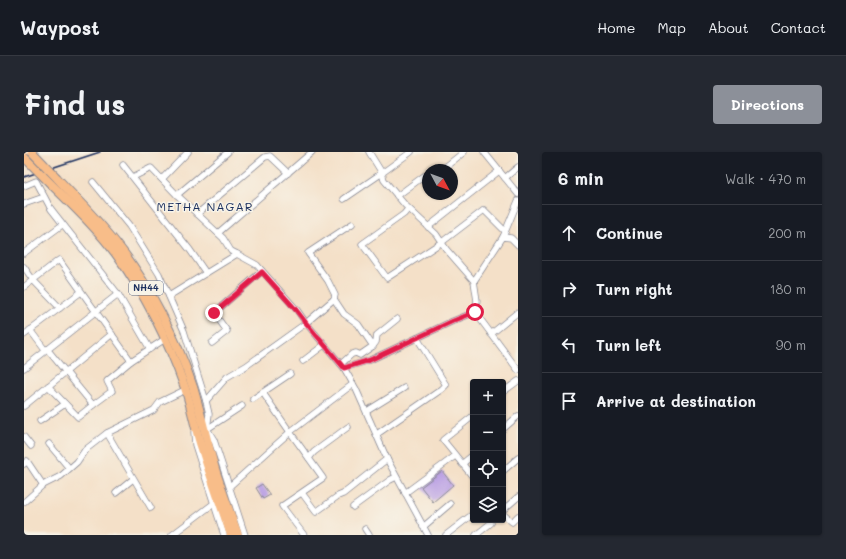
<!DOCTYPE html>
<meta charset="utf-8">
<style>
:root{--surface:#171b24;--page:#242831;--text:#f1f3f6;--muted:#9ea1a6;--line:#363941;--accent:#8c9099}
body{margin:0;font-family:Mali,sans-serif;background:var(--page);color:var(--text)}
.controls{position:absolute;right:12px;bottom:12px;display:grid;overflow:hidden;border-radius:4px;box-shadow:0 1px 3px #0004}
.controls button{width:36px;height:36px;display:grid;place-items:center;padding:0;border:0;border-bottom:1px solid var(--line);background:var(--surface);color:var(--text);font:20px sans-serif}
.compass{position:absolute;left:398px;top:12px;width:36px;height:36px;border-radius:50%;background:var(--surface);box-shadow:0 1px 3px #0004;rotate:131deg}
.stop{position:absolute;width:12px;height:12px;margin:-9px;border:3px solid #e11d48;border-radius:50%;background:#fff}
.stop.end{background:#e11d48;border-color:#fff;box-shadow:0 1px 4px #0008}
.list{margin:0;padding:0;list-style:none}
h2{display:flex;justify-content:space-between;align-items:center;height:52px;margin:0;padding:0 16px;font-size:17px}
h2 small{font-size:13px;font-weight:400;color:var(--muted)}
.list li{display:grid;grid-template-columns:26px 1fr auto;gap:12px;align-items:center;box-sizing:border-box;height:56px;padding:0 16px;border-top:1px solid var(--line)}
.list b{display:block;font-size:15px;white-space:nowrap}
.list em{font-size:13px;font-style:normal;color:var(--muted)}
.icon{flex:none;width:22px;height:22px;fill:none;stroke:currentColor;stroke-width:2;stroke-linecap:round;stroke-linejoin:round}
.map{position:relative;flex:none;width:494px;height:383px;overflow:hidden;border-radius:4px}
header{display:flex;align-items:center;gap:24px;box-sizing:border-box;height:56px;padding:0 20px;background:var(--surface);border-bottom:1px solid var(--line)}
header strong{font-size:19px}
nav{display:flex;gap:22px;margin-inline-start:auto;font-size:14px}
.intro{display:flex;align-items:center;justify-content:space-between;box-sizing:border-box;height:96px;padding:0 24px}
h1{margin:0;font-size:28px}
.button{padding:10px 18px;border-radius:4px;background:var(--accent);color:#fff;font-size:14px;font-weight:700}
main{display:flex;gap:24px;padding:0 24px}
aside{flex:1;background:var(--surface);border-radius:4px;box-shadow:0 1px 3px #0004}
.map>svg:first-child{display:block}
</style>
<header>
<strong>Waypost</strong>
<nav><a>Home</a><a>Map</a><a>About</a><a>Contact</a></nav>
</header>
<div class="intro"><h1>Find us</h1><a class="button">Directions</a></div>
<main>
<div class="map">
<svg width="494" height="383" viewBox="0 0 494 383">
<rect width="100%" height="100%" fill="#f7f3e8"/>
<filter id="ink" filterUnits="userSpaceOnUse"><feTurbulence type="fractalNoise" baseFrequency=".025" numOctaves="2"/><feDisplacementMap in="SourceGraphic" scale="8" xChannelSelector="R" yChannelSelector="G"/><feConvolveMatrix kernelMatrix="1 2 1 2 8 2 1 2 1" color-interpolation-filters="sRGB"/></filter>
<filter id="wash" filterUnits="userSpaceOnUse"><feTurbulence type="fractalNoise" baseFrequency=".012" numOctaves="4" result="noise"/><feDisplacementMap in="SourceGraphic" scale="16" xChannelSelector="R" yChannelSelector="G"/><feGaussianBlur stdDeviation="0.9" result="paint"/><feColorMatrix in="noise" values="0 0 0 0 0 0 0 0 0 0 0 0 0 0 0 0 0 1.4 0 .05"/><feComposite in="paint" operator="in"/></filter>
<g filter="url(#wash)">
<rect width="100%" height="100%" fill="#f4e0c8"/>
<g id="blocks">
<g fill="#b69ae3">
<polygon points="418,319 429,333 409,350 397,335"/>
<polygon points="238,332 246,343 239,347 232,336"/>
</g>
</g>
</g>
<g filter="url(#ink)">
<use href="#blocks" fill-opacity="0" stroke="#888893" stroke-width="1"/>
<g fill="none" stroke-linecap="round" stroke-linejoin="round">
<defs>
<g id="minor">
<polyline points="204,0 153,43 199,86 207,99 213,102"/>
<polyline points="345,0 358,21 387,0"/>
<polyline points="460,0 494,42"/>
<polyline points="99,13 166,98 182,121"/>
<polyline points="420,16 440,0"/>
<polyline points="109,25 127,16 153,43"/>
<polyline points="481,26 494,15"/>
<polyline points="138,27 164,0"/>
<polyline points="69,30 105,74 135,122 160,179 182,249 185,262 183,277"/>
<polyline points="0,34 12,29 27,57 94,142 126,197"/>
<polyline points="373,44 400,24"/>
<polyline points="320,47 358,21 360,28 381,53 412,82 422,97 450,129"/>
<polyline points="494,49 479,85 450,129 453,149 451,160 494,218"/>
<polyline points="0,52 20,45"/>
<polyline points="384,57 380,62 338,92 363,126 418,90 460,58 481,79"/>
<polyline points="173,62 241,5 246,4 264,21"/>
<polyline points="404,75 475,19"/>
<polyline points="194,81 288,0"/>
<polyline points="479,85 487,86 494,93"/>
<polyline points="0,101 38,73"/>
<polyline points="0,115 9,128 36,156"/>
<polyline points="0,135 35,108 107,209 83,229 88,239 69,253 23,197"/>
<polyline points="145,144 213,102 233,113 273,158 282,171 320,216 332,237 363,307 404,383"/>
<polyline points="310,147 320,162 334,172 349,194 336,203 332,201 328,202 317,212"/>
<polyline points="6,178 21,198"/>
<polyline points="467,182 494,160"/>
<polyline points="0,183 57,140"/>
<polyline points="188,191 203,179 190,161 238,119"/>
<polyline points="349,194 352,190 353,183 373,167"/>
<polyline points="107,209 141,187"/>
<polyline points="279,209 300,193"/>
<polyline points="0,216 94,142"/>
<polyline points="320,216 346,208 429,169 451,160"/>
<polyline points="24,234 54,265 69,253"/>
<polyline points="479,240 494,229"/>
<polyline points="239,241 266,280 329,232"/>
<polyline points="229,247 266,222"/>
<polyline points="182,249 203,225 222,214 282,171 310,147 311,143 304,129 284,101 328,72"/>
<polyline points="0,254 88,182"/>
<polyline points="343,259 380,236"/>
<polyline points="449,264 419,288 449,325"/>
<polyline points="16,269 41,252"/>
<polyline points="182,275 190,288 221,383"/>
<polyline points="183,277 218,254"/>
<polyline points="479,277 494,264"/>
<polyline points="170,280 171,293 200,383"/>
<polyline points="83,281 127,356"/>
<polyline points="353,282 418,237 422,233 393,186"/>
<polyline points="0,285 7,294"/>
<polyline points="25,292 45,316"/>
<polyline points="285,306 290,300 324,275"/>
<polyline points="0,312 3,309 19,333"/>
<polyline points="438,312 449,303"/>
<polyline points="479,319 494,306"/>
<polyline points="206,334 266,280 299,326 258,354 280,383"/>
<polyline points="92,341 109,327"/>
<polyline points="278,341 292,360 314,344 319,342 363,307"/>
<polyline points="381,341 431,304"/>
<polyline points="0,350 19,333 37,324 53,310 61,298 83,281 130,258 136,250 161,238"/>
<polyline points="329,355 366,328 372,325"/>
<polyline points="479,358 494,345"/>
<polyline points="479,362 488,370 494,364"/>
<polyline points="399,375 426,352"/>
<polyline points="341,377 345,383"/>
<polyline points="148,383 189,352"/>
<polyline points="422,383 449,362"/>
<polyline points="452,383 467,371"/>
</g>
<g id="highway">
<path d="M33 26C54 49 77 71 96 96 125 133 154 190 169 235 177 262 183 290 191 317 198 339 206 361 214 383"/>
<path d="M26 31C49 54 73 76 92 102 122 143 144 188 161 236 168 256 171 277 178 297 187 326 197 354 207 383"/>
</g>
</defs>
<use href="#minor" stroke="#888893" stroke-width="7"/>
<use href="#highway" stroke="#888893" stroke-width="10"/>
<use href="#minor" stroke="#fff" stroke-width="5.5"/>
<use href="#highway" stroke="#f8bd89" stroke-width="8"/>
<polyline stroke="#1b2f5e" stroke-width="1.5" points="0,25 76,0"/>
<defs>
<g id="highway-bridge">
<polyline points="8,0 33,26"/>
<polyline points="0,5 26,31"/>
</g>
</defs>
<use href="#highway-bridge" stroke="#888893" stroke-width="10" stroke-linecap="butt"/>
<use href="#highway-bridge" stroke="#f8bd89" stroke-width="8"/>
</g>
</g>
<g fill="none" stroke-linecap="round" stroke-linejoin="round" filter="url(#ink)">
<polyline stroke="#e11d48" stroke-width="5" points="190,161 238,120 272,158 282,171 320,216 346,208 429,169 451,160"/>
</g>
<g text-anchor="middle" stroke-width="3" stroke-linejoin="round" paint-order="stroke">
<rect fill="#f7f3e8" stroke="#5d6a87" stroke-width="1" x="105" y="129" width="34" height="14" rx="3"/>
<g font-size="9" font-weight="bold" fill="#1b2f5e">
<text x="122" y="139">NH44</text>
</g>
<g font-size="12" letter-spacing="1" fill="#1b2f5e" stroke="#f7f3e8">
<text x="181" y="59">METHA NAGAR</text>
</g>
</g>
</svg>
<div class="controls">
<button>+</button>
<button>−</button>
<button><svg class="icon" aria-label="locate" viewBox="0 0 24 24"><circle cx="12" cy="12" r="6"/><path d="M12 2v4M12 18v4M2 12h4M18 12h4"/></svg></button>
<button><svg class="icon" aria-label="layers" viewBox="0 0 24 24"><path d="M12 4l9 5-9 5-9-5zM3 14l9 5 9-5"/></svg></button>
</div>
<svg class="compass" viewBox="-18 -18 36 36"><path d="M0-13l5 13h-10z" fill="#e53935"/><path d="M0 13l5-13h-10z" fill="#9ea1a6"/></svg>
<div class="stop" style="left:451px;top:160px"></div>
<div class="stop end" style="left:190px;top:161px"></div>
</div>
<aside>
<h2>6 min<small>Walk · 470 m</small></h2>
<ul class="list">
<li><svg class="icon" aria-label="ahead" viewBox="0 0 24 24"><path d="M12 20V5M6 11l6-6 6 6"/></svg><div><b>Continue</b></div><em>200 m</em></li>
<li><svg class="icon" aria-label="right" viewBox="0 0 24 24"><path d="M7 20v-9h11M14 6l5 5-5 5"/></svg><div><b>Turn right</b></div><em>180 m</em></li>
<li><svg class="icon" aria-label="left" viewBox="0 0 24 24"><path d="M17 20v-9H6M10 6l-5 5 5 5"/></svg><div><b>Turn left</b></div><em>90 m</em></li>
<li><svg class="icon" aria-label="arrive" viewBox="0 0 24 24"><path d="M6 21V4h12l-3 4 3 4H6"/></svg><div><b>Arrive at destination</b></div></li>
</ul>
</aside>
</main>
